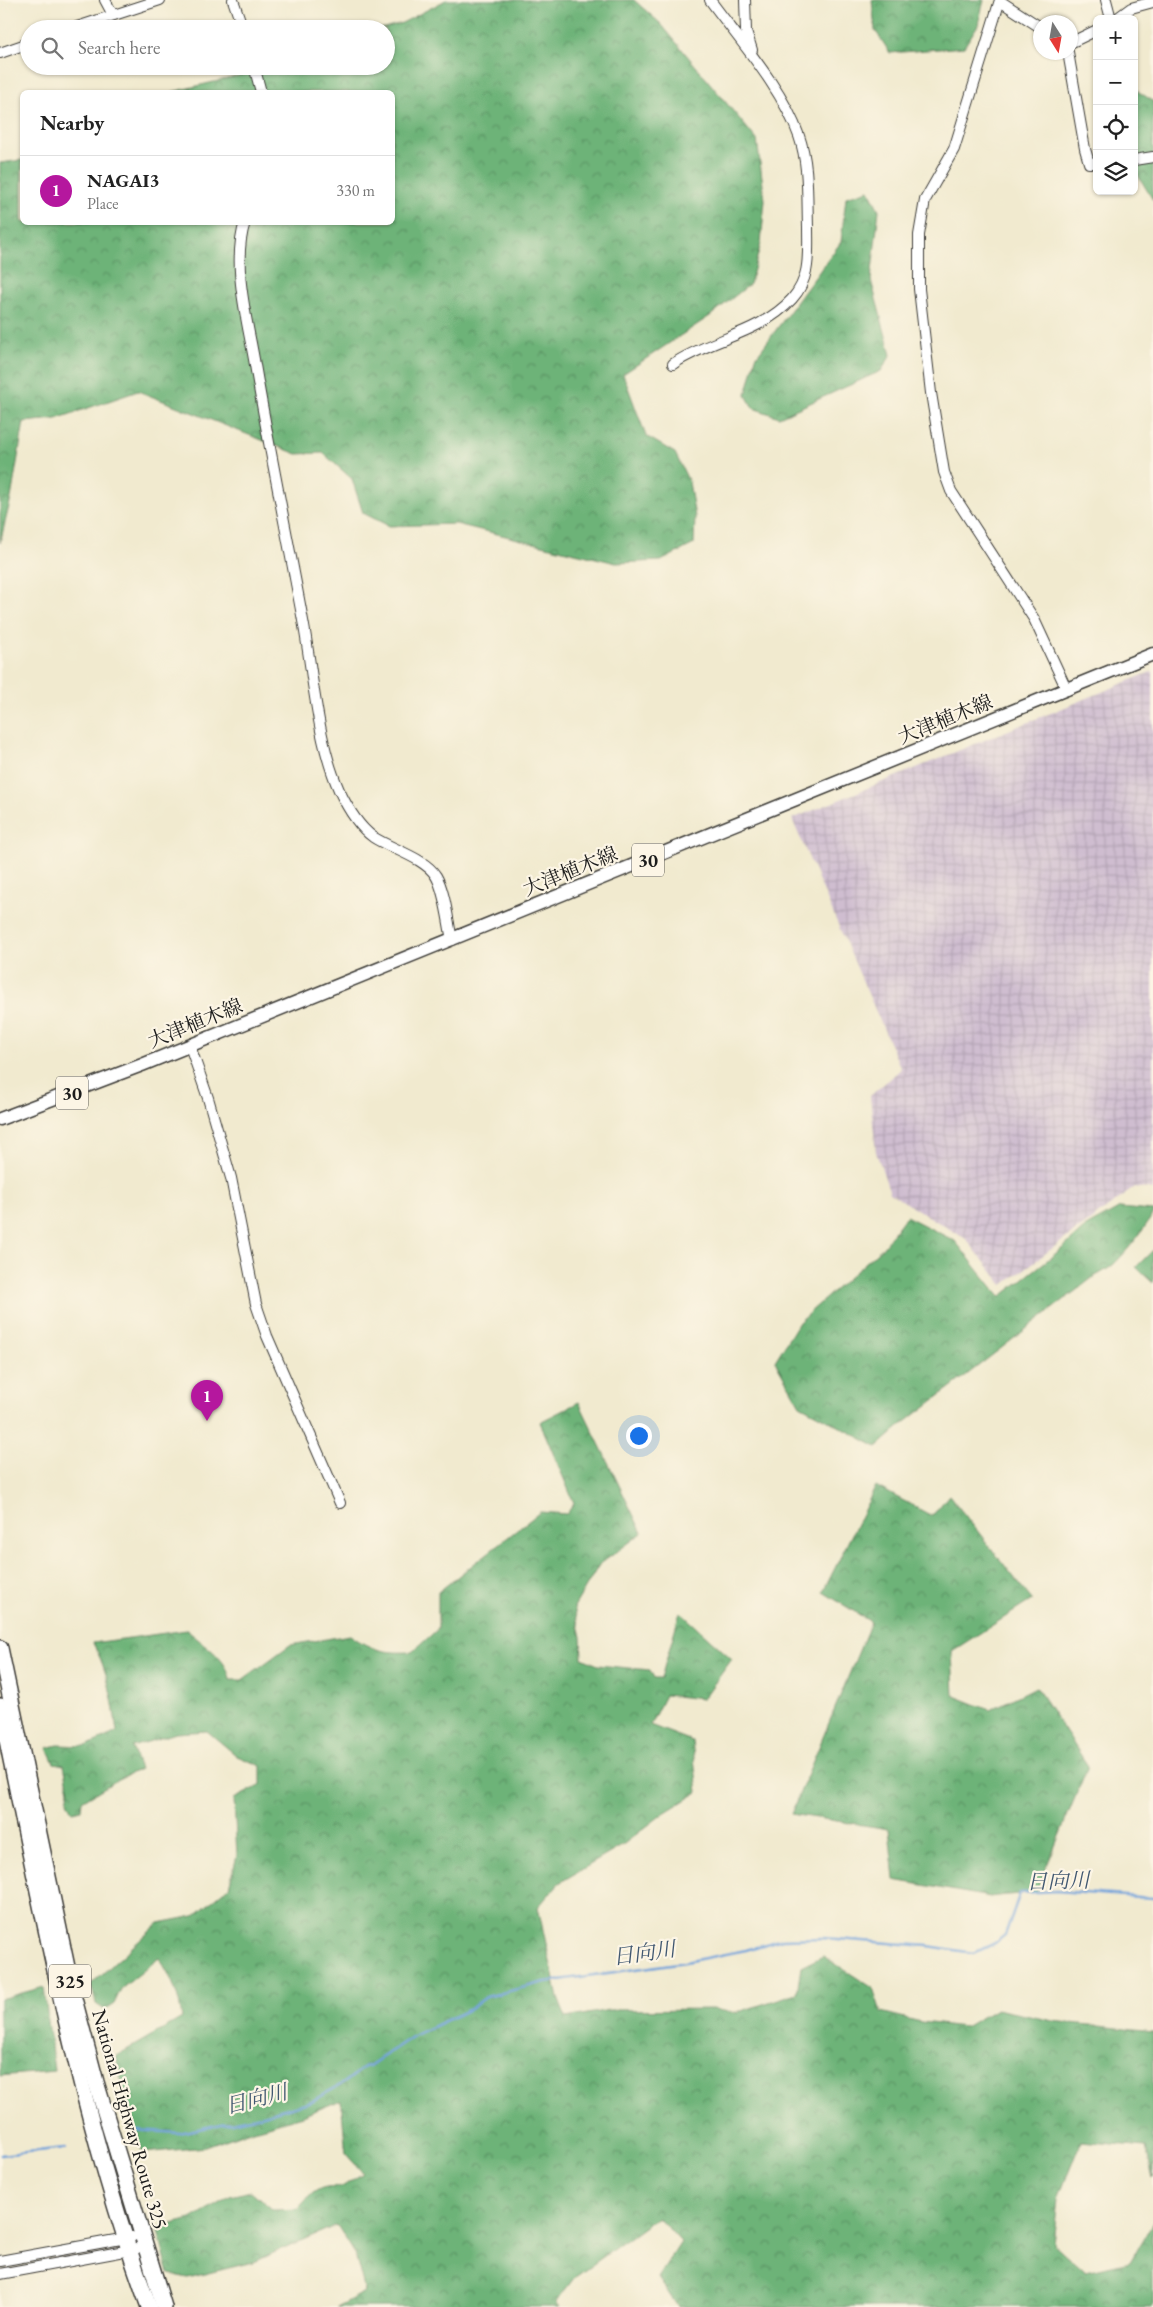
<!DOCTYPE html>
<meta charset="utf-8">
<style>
:root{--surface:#fff;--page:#f6f6f6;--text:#222;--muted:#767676;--line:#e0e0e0;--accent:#b5179e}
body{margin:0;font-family:"EB Garamond","Noto Serif JP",serif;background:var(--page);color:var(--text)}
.controls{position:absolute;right:15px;top:15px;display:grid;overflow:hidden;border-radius:8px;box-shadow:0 1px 4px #0004}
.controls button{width:45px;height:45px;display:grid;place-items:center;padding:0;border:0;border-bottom:1px solid var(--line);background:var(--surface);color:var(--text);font:25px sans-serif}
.compass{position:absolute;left:1033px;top:15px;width:45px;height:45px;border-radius:50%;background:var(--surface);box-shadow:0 1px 4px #0004;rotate:169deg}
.you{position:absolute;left:638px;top:1435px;width:18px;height:18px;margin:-12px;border:4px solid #fff;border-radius:50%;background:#1a73e8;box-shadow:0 0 0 8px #1a73e833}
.badge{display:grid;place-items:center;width:32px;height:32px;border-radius:50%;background:var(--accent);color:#fff;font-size:16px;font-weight:700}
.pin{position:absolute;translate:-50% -41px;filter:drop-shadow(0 1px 2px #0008)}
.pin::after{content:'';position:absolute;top:26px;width:18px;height:15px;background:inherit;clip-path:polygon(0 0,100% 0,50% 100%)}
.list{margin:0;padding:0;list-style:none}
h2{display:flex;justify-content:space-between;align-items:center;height:65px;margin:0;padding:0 20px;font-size:21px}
h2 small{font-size:16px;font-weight:400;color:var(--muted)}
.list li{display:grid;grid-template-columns:32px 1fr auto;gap:15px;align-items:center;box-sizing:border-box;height:70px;padding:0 20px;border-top:1px solid var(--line)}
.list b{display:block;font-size:19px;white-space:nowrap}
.list p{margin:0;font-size:16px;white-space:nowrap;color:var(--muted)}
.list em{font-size:16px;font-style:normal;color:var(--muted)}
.icon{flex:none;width:28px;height:28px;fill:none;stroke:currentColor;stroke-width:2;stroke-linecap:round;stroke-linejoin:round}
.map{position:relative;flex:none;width:1153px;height:2307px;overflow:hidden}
.search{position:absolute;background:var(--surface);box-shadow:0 1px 4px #0004;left:20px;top:20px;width:375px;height:55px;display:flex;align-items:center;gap:12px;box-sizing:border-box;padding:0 18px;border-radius:28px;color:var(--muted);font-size:19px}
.panel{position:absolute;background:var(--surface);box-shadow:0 1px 4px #0004;left:20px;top:90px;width:375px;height:135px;border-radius:8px}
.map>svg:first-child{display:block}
</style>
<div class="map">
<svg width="1153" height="2307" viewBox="0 0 1153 2307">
<defs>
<pattern id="industrial-grid" width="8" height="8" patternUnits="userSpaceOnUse" patternTransform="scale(1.25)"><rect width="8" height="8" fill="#cfbdd0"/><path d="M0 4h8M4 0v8" fill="none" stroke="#b1a2b2"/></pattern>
<pattern id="forest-crowns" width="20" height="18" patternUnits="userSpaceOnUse" patternTransform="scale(1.25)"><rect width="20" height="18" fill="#6db378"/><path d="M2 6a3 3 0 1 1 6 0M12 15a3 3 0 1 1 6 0" fill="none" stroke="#599162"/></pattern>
</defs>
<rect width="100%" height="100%" fill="#fcf5e5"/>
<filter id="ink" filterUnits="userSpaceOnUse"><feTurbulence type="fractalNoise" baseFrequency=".02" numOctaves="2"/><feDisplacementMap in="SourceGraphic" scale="10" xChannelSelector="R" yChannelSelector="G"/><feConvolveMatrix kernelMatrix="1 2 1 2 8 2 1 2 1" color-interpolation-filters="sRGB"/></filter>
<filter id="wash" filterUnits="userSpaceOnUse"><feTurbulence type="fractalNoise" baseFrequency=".0096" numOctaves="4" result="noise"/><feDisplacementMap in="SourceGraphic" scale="20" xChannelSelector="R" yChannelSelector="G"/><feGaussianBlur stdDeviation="1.12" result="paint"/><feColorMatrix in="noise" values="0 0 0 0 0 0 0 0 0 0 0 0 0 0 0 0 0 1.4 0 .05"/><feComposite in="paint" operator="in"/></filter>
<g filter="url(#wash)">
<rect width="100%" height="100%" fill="#f1eacf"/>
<polygon fill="url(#industrial-grid)" points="1153,671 1153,1190 1135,1187 1003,1285 966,1239 890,1193 876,1152 870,1096 901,1069 792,819"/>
<g fill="url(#forest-crowns)" stroke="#44684a">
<polygon points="446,0 634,0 661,24 757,140 765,200 761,243 750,284 710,316 623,374 646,436 675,453 689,482 695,517 694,544 661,561 616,563 456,524 389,526 363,513 352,479 323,453 297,454 138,391 56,419 24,422 11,498 0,543 0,163 22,160 22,222 392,222 392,92 172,92 280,66 386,66 386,29 380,29 402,23"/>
<polygon points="872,0 984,0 978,25 964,47 890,53 875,30"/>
<polygon points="1134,89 1153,101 1153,200 1134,169"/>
<polygon points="869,190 879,210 871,280 891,355 881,371 779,417 753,408 746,395 756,357 841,242 846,197"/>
<path d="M1120 1208 1153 1211C1153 1220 1122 1257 1114 1264 1108 1270 1098 1274 1091 1279L903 1424 877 1447 800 1405 775 1361 799 1322 883 1247 906 1216 955 1241 1000 1297 1064 1247 1086 1227Z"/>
<polygon points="1153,1250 1153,1283 1136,1267"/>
<path d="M579 1402 642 1533 599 1565 574 1607 581 1637 582 1658 598 1665 650 1670 654 1678H661L680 1612 732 1659 703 1699 665 1695 650 1725 692 1741 698 1792 664 1813 620 1847 559 1883 538 1907 558 1998 566 2018 609 2010 712 2009 735 2013 797 1993 801 1967 823 1956 873 1988 881 2012 921 2022 965 2027 996 2009 1053 2021 1153 2032V2178L1146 2147 1081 2141 1058 2199 1053 2243 1085 2272 1130 2262 1153 2222V2307H678L658 2278 681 2242 658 2217 574 2278 556 2302 560 2307H337L365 2292 355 2254 337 2225 253 2262 188 2278 169 2274 157 2228 191 2219 230 2196 251 2191 273 2210 298 2209C312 2193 318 2184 342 2187L363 2173 346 2154 341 2100 302 2116 247 2132 206 2147 143 2153 130 2119 116 2056 182 2018C179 1996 172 1977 159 1958L121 1989 114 2004 105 2010 96 2004 91 1984 159 1923 194 1916 229 1887 237 1856 234 1799 261 1785V1766L237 1756 207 1731 176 1733 132 1747 140 1769 117 1780 82 1801 81 1810 72 1812 67 1801 69 1790 64 1765 54 1763 47 1748 58 1745 86 1746 117 1732C113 1700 108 1671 93 1643L187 1630C202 1644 228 1658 230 1680H242L290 1645 350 1635C373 1651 385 1653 412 1652L438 1629V1592L540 1512 567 1514 574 1503 540 1422Z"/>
<polygon points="876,1486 932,1516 949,1495 1032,1600 952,1651 954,1696 990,1710 1036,1687 1088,1766 1036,1892 990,1897 894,1880 889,1829 791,1814 871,1622 823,1592"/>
<polygon points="44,1987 54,2071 0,2076 0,1999"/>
</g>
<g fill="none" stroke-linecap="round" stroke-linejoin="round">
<g stroke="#6fa1da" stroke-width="2.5">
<polyline points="135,2130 179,2133 260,2116 312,2101 344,2083 367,2065 369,2066 415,2035 470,2009 486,1997 545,1982 685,1962 746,1950 782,1939 824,1938 928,1946 974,1953 995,1943 1005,1935 1020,1893 1056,1891 1153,1898"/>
<polyline points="0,2155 65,2148"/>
</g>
</g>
</g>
<g filter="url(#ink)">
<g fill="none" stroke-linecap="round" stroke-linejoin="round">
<defs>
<g id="minor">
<polyline points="105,0 113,15"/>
<polyline points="233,0 243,29"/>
<polyline points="745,0 746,31 752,50"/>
<polyline points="1000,0 954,149 925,200 919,235 919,289 931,393 944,472 951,491 1034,619 1067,690"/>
<polyline points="1106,0 1111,19"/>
<polyline points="1000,1 1040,27"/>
<polyline points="1116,19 1131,8 1153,2"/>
<polyline points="71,29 160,0"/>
<polyline points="1070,43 1097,30"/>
<polyline points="1068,52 1085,149 1089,163 1097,163"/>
<polyline points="0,53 29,43"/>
<polyline points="254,66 261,92"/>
<polyline points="1134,160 1153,157"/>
<path d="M245 222C231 265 248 322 255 365 270 453 288 539 304 626 313 677 318 743 339 790 347 807 358 826 373 837 391 849 425 858 436 876 445 891 448 921 452 940"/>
<path d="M673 364C710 339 760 334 792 299 811 278 808 253 808 227 807 198 809 164 799 136 782 88 740 41 710 0"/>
<polyline points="190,1046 208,1098 231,1178 256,1304 267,1336 340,1503"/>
<polyline points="0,2261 132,2237"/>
<polyline points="0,2274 136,2249"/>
</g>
<polyline id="major" points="0,1119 142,1065 1153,654"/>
<g id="highway">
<polyline points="0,1648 72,1991 96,2082 164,2307"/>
<path d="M0 1706C42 1908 78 2113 149 2307"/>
</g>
</defs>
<use href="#minor" stroke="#3c3b37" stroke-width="12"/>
<use href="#major" stroke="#3c3b37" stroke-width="15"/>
<use href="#highway" stroke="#3c3b37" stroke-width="18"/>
<use href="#minor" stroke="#fff" stroke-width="10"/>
<use href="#major" stroke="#fff" stroke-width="12"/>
<use href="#highway" stroke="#fff" stroke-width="15"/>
</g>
</g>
<g text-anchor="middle" stroke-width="4.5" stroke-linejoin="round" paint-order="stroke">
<g fill="#fcf5e5" stroke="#5f5d58" stroke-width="1">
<rect x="632" y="843.5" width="32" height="33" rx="4"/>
<rect x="56" y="1076.5" width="32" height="33" rx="4"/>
<rect x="49" y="1964.5" width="42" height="33" rx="4"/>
</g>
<g font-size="19" font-weight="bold" fill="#1c1c1c">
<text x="648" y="867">30</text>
<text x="72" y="1100">30</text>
<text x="70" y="1988">325</text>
</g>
<g font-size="20" fill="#1c1c1c" stroke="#fcf5e5">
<text transform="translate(945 719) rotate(-22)" y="7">大津植木線</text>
<text transform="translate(570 871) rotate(-22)" y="7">大津植木線</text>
<text transform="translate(195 1023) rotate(-22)" y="7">大津植木線</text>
<text transform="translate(130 2119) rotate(74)" y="7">National Highway Route 325</text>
</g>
<g font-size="21" font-style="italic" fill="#415871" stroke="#fcf5e5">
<text transform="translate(1058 1881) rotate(-2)" y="7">日向川</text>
<text transform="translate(644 1953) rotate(-8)" y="7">日向川</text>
<text transform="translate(256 2099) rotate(-14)" y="7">日向川</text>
</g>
</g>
</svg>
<div class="controls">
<button>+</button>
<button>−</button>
<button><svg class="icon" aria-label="locate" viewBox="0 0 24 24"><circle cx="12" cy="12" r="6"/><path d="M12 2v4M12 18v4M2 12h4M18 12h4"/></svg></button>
<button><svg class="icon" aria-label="layers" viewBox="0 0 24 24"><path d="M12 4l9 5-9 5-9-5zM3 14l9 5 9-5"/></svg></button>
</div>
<svg class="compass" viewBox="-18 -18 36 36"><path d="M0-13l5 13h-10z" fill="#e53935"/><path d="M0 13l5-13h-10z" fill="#767676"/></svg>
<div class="you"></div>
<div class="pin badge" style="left:207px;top:1421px">1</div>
<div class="search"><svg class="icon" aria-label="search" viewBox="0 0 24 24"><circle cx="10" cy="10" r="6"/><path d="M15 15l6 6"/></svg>Search here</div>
<section class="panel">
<h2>Nearby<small></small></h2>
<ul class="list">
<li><span class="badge">1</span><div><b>NAGAI3</b><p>Place</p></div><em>330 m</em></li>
</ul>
</section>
</div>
